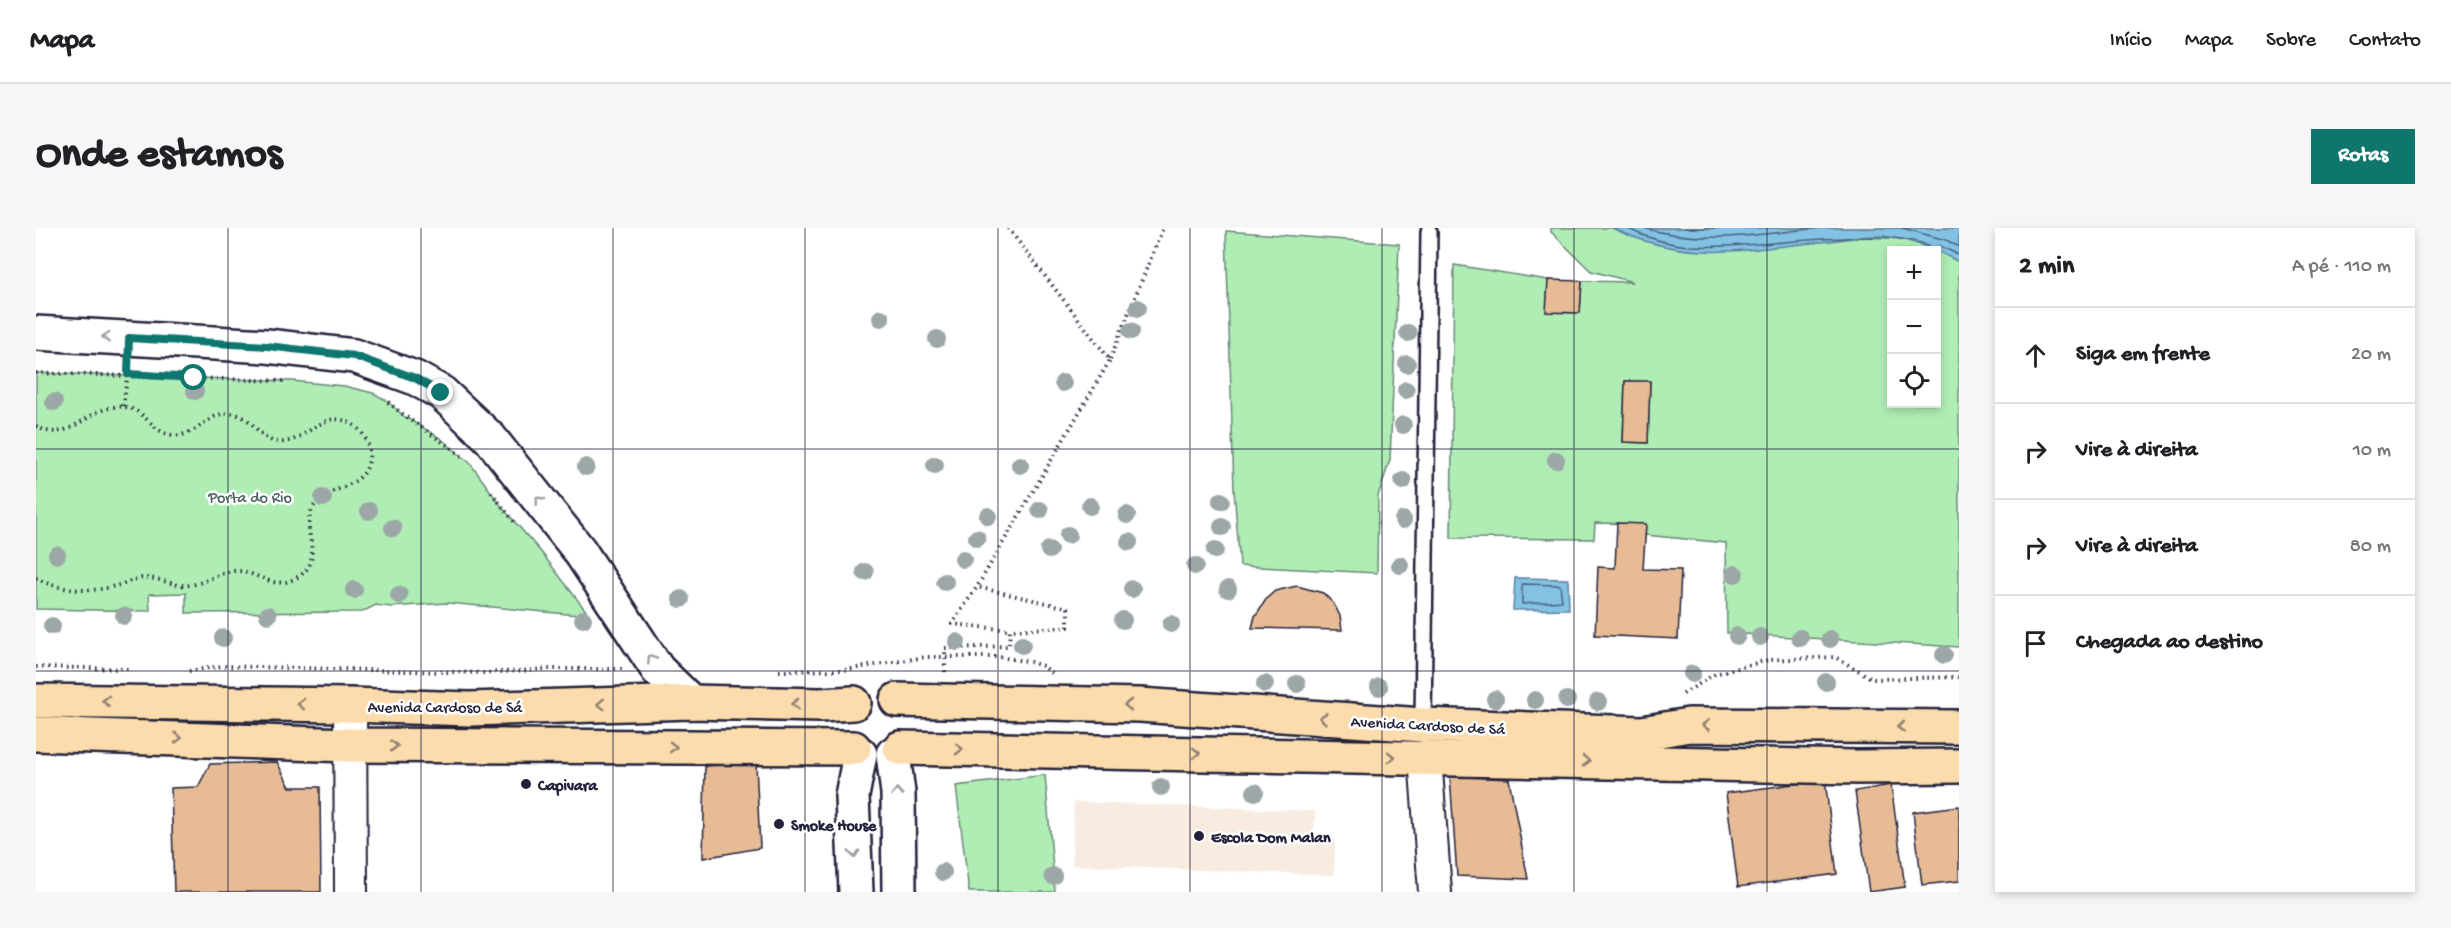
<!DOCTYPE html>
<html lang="pt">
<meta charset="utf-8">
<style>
:root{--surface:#fff;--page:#f6f6f6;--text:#202124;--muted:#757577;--line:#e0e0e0;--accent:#0f766e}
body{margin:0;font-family:"Gochi Hand",sans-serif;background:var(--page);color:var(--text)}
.controls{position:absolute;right:18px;top:18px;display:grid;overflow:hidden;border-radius:0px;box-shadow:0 3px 9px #0003}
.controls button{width:54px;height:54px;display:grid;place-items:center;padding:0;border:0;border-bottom:2px solid var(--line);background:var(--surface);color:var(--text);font:30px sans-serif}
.stop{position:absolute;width:18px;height:18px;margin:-14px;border:4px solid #0f766e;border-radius:50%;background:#fff}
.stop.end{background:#0f766e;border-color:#fff;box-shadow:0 2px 6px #0008}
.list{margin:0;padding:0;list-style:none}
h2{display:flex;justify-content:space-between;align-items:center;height:78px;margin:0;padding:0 24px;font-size:26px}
h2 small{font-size:20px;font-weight:400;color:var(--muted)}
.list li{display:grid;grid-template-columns:39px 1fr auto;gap:18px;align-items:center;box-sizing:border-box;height:96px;padding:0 24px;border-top:2px solid var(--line)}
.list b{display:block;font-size:22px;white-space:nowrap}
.list em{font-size:20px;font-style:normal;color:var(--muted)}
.icon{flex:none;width:33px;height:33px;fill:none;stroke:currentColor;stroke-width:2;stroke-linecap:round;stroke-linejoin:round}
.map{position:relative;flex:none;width:1923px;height:664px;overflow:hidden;border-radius:0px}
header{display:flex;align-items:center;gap:36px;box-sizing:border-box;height:84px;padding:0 30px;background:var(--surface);border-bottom:2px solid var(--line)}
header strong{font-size:28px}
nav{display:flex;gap:33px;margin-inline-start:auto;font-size:21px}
.intro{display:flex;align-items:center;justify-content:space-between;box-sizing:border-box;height:144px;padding:0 36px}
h1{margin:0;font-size:42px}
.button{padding:15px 27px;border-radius:0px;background:var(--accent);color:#fff;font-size:21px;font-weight:700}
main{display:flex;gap:36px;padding:0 36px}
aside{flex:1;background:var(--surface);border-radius:0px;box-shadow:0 3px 9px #0003}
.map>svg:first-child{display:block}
</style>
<header>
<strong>Mapa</strong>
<nav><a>Início</a><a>Mapa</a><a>Sobre</a><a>Contato</a></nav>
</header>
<div class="intro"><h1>Onde estamos</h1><a class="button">Rotas</a></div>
<main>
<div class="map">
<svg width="1923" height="664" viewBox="0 0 1923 664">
<rect width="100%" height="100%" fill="#fff"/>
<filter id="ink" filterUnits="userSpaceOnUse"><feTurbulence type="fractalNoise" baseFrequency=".0167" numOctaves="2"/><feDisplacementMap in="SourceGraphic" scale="12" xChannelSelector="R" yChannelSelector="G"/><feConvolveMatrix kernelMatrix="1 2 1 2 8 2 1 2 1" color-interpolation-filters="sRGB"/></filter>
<g filter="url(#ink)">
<polygon fill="#f8ebe0" points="1038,574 1279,583 1278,605 1299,612 1298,647 1036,637"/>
<g fill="#afedb4" stroke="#688878" stroke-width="1.5" fill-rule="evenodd">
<path d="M1515 0H1923V419L1691 405 1690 315 1609 307V296L1559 295 1558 311 1415 310 1418 37 1512 52 1511 84 1544 85 1546 53 1597 54 1555 43 1515 4ZM1856 22H1900V176H1856ZM1589 153 1614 154 1612 215 1587 214Z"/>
<polygon points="1190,3 1363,16 1354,232 1342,268 1341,345 1204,338 1198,262"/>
<polygon points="0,145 256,153 308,158 337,165 350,172 369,189 404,210 434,235 466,279 505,324 554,388 411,375 355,379 340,377 326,384 150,385 150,365 113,366 114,383 0,381"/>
<polygon points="1009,547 1019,664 933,664 920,558"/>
</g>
<g fill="#83c2e3" stroke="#5c82a0" stroke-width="1.5">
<path d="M1576 0H1923V34C1901 22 1872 11 1846 8 1830 7 1811 11 1796 13 1713 20 1656 38 1576 0Z"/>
<polygon points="1479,350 1532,351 1533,381 1477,382"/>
</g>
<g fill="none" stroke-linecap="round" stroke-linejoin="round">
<g stroke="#49627e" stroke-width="1.5">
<path d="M1590 0C1609 9 1631 16 1652 18 1674 19 1699 18 1721 16 1760 14 1867 0 1895 20L1904 18 1923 27"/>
<path d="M1608 0C1668 18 1725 5 1786 0"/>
<polyline points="1648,0 1715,0"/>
<polyline points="1866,0 1910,12 1923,19"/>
<polygon points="1486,356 1524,357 1526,373 1486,376"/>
</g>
</g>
<g fill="#e6bb96" stroke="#22223b" stroke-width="1.5">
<polygon points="1512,52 1546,53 1544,85 1510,84"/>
<polygon points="1589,153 1614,153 1612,215 1587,214"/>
<polygon points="1581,295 1610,296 1607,341 1645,342 1642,411 1559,407 1562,339 1579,340"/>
<polygon points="1261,358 1287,365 1298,376 1304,388 1306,402 1216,400 1219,388 1231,370 1239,363"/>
<polygon points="241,534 254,559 284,559 285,664 138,664 135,560 162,559 174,536"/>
<polygon points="720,535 724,620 667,630 669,538"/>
<polygon points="1414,548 1473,551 1492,651 1421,648"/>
<polygon points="1789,552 1801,646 1702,659 1690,565"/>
<polygon points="1855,557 1869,659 1833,664 1819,563"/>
<polygon points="1923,578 1923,653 1886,657 1877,584"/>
</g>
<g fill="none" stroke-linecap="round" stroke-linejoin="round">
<defs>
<polyline id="service" points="1387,497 1393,4"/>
<g id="minor">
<polyline points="314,477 315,664"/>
<polyline points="1389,529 1399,664"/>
</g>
<polyline id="tertiary" points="0,105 231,118 318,128 379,150 406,165 454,210 543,322 622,442 655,474"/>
<g id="secondary">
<polyline points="857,526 862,565 863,664"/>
<polyline points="820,664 816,568 824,526"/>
</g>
<g id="trunk">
<polyline points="861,472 1104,477 1387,497 1606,505 1653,497 1923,499"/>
<polyline points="0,473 314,477 434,481 655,474 784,477 818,475"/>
<polyline points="0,506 314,517 818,520"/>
<polyline points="864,520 1821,539 1923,538"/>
</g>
</defs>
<use href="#service" stroke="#22223b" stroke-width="20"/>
<use href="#minor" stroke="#22223b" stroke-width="36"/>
<use href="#tertiary" stroke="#22223b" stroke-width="38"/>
<use href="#secondary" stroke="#22223b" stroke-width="38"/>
<use href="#trunk" stroke="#22223b" stroke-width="38"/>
<g stroke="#22223b" stroke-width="4" stroke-dasharray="1.5 4.5" stroke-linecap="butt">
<polyline points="972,0 1074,132 941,359 916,396 974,402"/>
<polyline points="1074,131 1127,0"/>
<polyline points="0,145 249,153"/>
<path d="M352 174C376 195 403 210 428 230"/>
<polyline points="87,178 92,144"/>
<path d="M0 198C30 217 49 183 78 179 110 175 111 204 137 207 164 210 173 178 202 187 219 192 223 212 242 214 271 217 288 174 320 199 327 204 332 213 333 222 337 267 283 253 274 287 268 311 290 335 258 351 235 363 219 341 197 343 182 345 170 355 154 357 140 359 124 350 110 350 100 349 89 356 79 358 55 365 22 363 0 350"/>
<polyline points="455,264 480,296"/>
<polyline points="0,439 92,441"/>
<polyline points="153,443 186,438 450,445 511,441 586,441"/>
<polyline points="743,443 808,442 890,429 963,429 994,434 1007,438 1016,445"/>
<polyline points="909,444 909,420 973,418 974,402 1032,399 1032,380 941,359"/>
<polyline points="1647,466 1679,446 1732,432 1799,429 1837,451 1923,449"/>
</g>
<use href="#service" stroke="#fff" stroke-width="15"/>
<use href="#minor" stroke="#fff" stroke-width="32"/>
<use href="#tertiary" stroke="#fff" stroke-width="33"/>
<use href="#secondary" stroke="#fff" stroke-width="33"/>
<use href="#trunk" stroke="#fcdcac" stroke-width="33"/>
</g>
<g fill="#9da7a7">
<circle cx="1102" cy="80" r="9"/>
<circle cx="845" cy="90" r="9"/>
<circle cx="1095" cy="103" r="9"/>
<circle cx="1372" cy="105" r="9"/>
<circle cx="901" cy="111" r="9"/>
<circle cx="1371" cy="136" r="9"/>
<circle cx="1027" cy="155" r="9"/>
<circle cx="1370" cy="162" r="9"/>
<circle cx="159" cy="163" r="9"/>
<circle cx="18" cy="174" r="9"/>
<circle cx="1367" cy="197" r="9"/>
<circle cx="1520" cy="232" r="9"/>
<circle cx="899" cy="237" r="9"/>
<circle cx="984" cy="237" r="9"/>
<circle cx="550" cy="239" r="9"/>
<circle cx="1367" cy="253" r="9"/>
<circle cx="287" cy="270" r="9"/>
<circle cx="1185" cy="273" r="9"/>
<circle cx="1054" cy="278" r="9"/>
<circle cx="1004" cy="282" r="9"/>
<circle cx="333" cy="283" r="9"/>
<circle cx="1091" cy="287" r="9"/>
<circle cx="952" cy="288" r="9"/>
<circle cx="1367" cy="292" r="9"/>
<circle cx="1186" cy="299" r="9"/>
<circle cx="357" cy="300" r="9"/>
<circle cx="1032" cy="307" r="9"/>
<circle cx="941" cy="310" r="9"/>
<circle cx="1093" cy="314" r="9"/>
<circle cx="1013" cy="322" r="9"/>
<circle cx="1179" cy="322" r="9"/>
<circle cx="21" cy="327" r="9"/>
<circle cx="927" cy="331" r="9"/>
<circle cx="1364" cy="337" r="9"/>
<circle cx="1159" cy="338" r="9"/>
<circle cx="829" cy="344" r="9"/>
<circle cx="1699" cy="346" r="9"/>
<circle cx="909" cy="354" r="9"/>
<circle cx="1096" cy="361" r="9"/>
<circle cx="1192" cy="361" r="9"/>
<circle cx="318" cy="362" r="9"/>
<circle cx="363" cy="367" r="9"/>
<circle cx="645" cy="371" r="9"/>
<circle cx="232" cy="387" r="9"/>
<circle cx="88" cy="388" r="9"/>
<circle cx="547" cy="391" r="9"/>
<circle cx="1087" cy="392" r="9"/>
<circle cx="1135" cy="396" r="9"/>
<circle cx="16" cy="398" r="9"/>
<circle cx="1701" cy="408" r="9"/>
<circle cx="1724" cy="409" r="9"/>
<circle cx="187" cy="410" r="9"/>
<circle cx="1764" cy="410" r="9"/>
<circle cx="1794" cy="411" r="9"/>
<circle cx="921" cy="414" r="9"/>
<circle cx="986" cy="417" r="9"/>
<circle cx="1908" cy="427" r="9"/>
<circle cx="1656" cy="446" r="9"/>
<circle cx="1790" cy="454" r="9"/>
<circle cx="1229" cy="456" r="9"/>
<circle cx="1261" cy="456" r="9"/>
<circle cx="1343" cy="459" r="9"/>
<circle cx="1459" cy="471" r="9"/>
<circle cx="1499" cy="472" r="9"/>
<circle cx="1531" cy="472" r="9"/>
<circle cx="1562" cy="474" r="9"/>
<circle cx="1125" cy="559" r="9"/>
<circle cx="1219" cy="564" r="9"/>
<circle cx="907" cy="644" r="9"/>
<circle cx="1017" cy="648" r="9"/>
</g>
<defs><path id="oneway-chevron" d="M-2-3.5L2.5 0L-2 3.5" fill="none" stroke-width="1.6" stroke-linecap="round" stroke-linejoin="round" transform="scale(1.5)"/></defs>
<g stroke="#9c9ca7">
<use href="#oneway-chevron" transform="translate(70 109) rotate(-177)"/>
<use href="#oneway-chevron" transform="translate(503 272) rotate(-129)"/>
<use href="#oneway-chevron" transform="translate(615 431) rotate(-123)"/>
<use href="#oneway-chevron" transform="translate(861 564) rotate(-94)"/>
<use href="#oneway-chevron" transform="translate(818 626) rotate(88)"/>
</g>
<g stroke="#8f7f74">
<use href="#oneway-chevron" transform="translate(70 473) rotate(180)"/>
<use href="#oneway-chevron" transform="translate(265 476) rotate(-179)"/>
<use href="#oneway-chevron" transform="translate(565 476) rotate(178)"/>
<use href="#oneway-chevron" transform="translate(759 476) rotate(-179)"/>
<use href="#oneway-chevron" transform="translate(1092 477) rotate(-179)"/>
<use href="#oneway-chevron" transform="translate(1287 490) rotate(-176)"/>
<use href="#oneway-chevron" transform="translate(1670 497) rotate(-180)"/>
<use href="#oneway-chevron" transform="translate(1865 499) rotate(-180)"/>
<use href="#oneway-chevron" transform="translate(142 510) rotate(2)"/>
<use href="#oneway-chevron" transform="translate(358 518)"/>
<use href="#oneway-chevron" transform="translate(637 519)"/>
<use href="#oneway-chevron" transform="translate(923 521) rotate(1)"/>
<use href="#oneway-chevron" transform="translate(1160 525) rotate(1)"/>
<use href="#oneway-chevron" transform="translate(1355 529) rotate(1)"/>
<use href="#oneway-chevron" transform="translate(1550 533) rotate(1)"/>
</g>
</g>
<g fill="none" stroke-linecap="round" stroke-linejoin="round" filter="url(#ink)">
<polyline stroke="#0f766e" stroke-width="8" points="158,150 92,146 93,110 231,118 318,128 379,150 405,165"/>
</g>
<path fill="none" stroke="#22223b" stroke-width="1.5" stroke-opacity="0.55" d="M192 0V664M385 0V664M577 0V664M769 0V664M962 0V664M1154 0V664M1346 0V664M1538 0V664M1731 0V664M0 221H1923M0 443H1923"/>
<g fill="#22223b" stroke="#fff" stroke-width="2">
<circle cx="490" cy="556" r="6"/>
<circle cx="743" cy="596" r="6"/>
<circle cx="1163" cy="608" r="6"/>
</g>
<g text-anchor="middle" stroke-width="5" stroke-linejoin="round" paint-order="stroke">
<g font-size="16" fill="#4c5f5f" stroke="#fff">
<text x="214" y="274">Porta do Rio</text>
</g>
<g font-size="16" fill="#22223b" stroke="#fff">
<text x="409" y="484">Avenida Cardoso de Sá</text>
<text transform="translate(1392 496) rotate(3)" y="6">Avenida Cardoso de Sá</text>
</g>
<g font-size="16" font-weight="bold" fill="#22223b" stroke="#fff" text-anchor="start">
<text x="502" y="562">Capivara</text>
<text x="755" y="602">Smoke House</text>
<text x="1175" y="614">Escola Dom Malan</text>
</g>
</g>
</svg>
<div class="controls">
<button>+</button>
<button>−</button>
<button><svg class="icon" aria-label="locate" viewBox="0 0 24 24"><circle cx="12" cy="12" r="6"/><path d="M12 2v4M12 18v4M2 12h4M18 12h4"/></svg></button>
</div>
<div class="stop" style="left:158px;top:150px"></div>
<div class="stop end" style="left:405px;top:165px"></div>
</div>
<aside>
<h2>2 min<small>A pé · 110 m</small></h2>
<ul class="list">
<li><svg class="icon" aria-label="ahead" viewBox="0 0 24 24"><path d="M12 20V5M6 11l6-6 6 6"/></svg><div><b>Siga em frente</b></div><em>20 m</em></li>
<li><svg class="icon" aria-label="right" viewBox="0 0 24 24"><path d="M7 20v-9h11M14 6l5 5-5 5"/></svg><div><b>Vire à direita</b></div><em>10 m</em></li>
<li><svg class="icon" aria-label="right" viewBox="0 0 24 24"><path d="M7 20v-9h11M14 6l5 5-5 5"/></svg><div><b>Vire à direita</b></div><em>80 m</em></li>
<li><svg class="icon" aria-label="arrive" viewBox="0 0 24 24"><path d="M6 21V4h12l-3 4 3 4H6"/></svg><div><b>Chegada ao destino</b></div></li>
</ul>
</aside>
</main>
